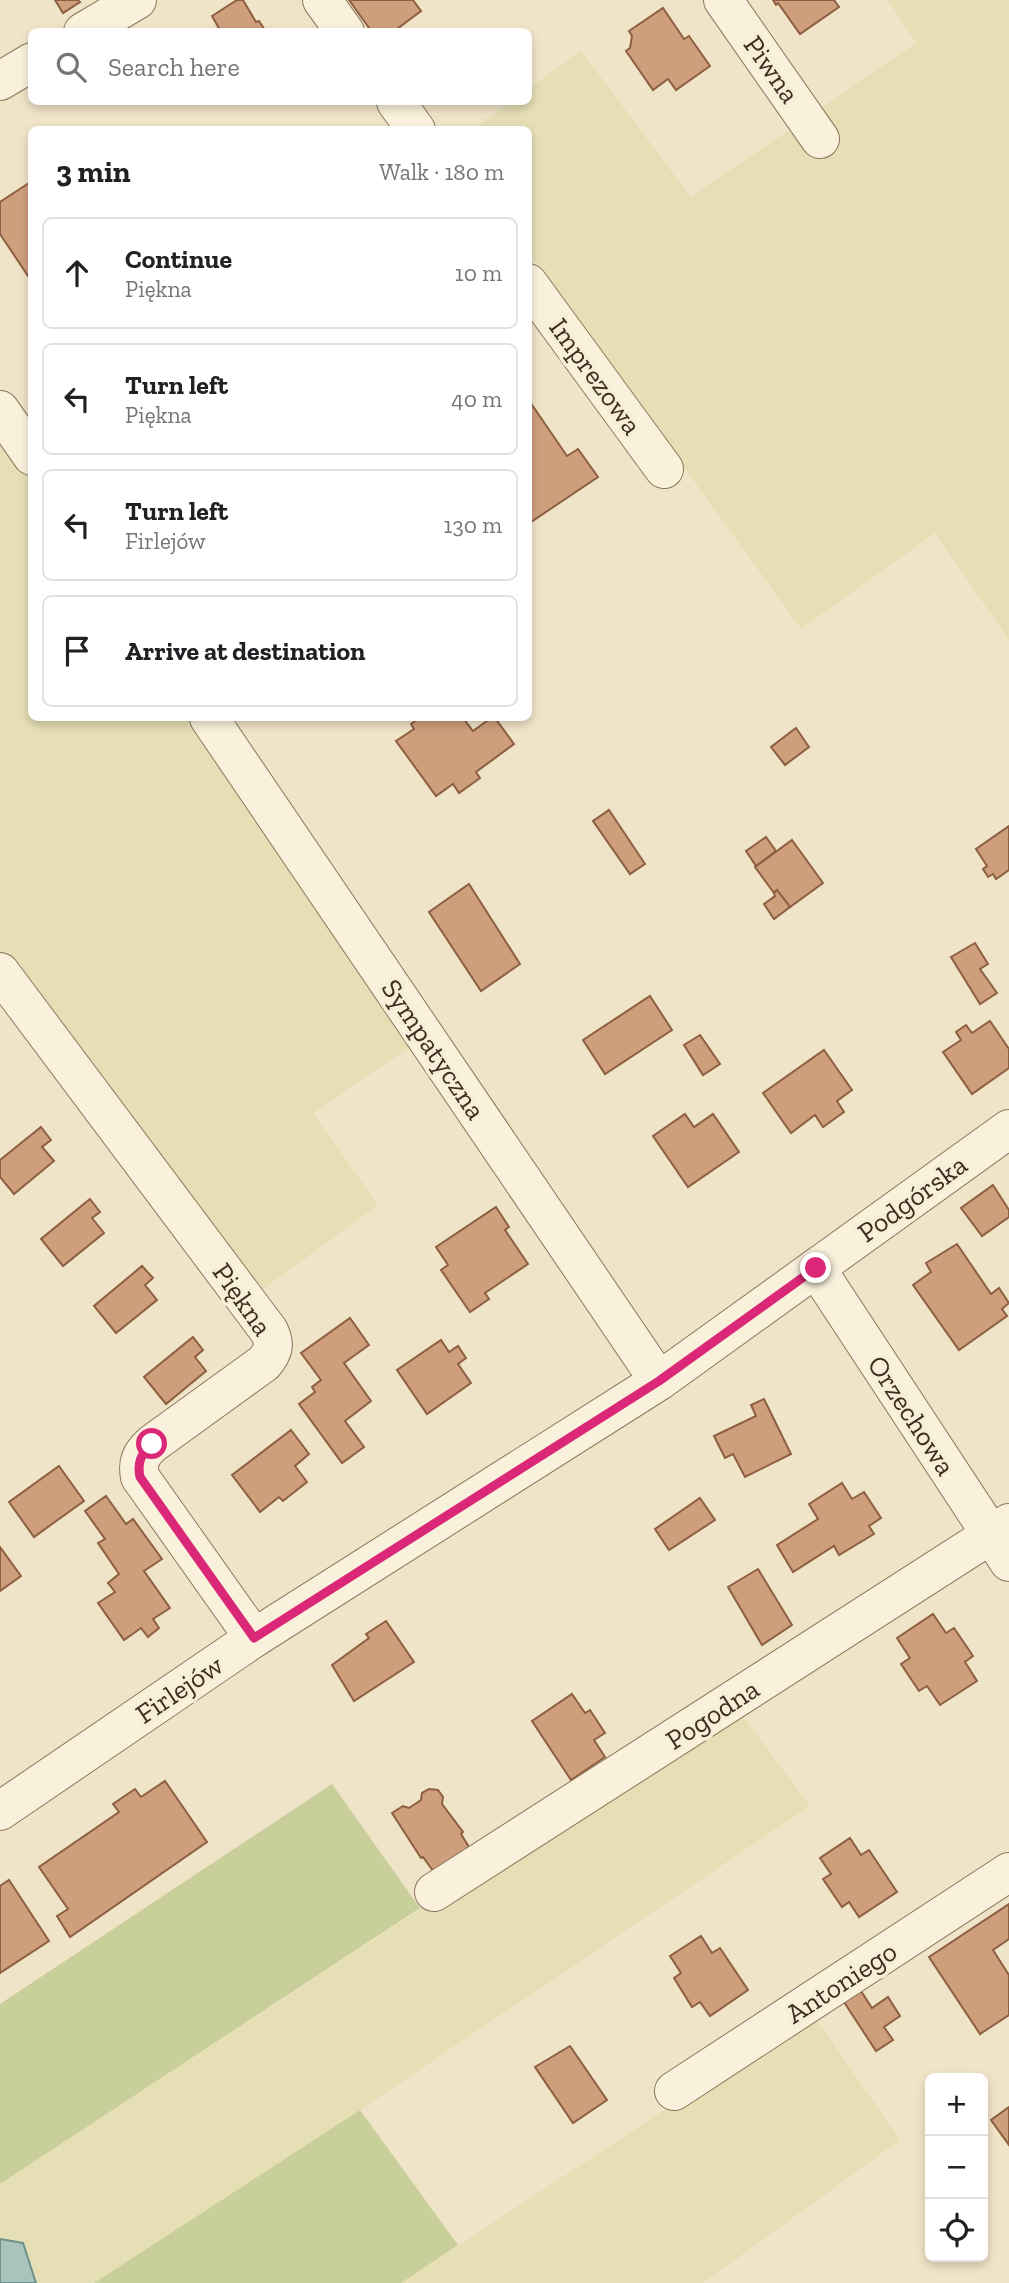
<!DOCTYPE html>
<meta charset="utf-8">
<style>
:root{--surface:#fff;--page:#f2f2f2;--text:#202124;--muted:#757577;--line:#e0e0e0}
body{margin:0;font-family:"Zilla Slab",serif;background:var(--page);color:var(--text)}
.controls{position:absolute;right:21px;bottom:21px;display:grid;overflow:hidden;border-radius:10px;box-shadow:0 4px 10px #0003}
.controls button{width:63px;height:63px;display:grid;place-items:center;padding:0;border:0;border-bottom:2px solid var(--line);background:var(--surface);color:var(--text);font:35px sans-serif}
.stop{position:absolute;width:21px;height:21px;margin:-16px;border:5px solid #db2777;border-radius:50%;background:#fff}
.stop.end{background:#db2777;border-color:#fff;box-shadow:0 2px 7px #0008}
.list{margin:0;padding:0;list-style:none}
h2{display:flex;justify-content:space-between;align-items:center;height:91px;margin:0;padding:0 28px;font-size:30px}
h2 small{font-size:23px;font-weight:400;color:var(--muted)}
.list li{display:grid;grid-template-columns:46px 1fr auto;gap:21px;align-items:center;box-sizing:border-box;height:112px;margin:0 14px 14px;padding:0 14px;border:2px solid var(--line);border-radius:10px}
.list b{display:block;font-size:26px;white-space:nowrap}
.list p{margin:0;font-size:23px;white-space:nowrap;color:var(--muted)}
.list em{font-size:23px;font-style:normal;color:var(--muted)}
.icon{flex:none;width:38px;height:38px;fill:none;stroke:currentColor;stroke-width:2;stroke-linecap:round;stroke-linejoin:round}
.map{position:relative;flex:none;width:1009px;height:2283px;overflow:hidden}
.search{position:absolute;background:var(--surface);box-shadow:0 4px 10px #0003;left:28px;top:28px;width:504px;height:77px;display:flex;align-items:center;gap:18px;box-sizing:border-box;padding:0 24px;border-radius:10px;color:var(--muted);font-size:26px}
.panel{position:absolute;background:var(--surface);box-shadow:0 4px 10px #0003;left:28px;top:126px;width:504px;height:595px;border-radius:10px}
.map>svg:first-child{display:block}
</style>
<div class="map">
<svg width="1009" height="2283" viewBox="0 0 1009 2283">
<rect width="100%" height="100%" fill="#f0e4c8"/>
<g fill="#e6deb5">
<polygon points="888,0 1009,0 1009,640 935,533 801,629 529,253 528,130 471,130 510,102 528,102 529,88 581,51 691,197 916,43"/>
<polygon points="0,437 31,483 32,718 191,718 414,1044 313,1113 378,1205 252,1297 0,954"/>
<polygon points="734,1704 810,1806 360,2110 94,2283 0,2283 0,2184"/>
<polygon points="812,2013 900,2140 703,2283 401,2283"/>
</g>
<g fill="#c9cf9b">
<polygon points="332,1784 420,1908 0,2184 0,2004"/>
<polygon points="360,2110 458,2245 401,2283 94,2283"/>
</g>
<polygon fill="#a9c4bc" stroke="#6f938a" stroke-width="2" points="0,2239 23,2243 36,2283 0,2283"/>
<g fill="#cf9f7d" stroke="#8d5f41" stroke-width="2">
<polygon points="55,0 78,0 80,2 63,13"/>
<polygon points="237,0 243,0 256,22 259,21 266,32 221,32 212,16"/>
<polygon points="349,0 413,0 421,11 393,32 372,32"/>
<polygon points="773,0 834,0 839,7 800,34 778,3 776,5"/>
<polygon points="663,8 684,39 689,36 710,66 676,90 668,79 653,90 626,51 630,48 632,36 629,31"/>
<polygon points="32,181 32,274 28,276 0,234 0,202"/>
<polygon points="528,399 567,456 578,449 598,477 528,524"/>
<polygon points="419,718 463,718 473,731 491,718 495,718 514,744 476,772 480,778 459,793 453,784 436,796 396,741 414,729 411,724"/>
<polygon points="796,728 809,747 785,765 771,747"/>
<polygon points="609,810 645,864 630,874 593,821"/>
<polygon points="1009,826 1009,870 996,879 993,874 988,877 983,869 987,866 976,849"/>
<polygon points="766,837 776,851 756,866 746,851"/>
<polygon points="792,840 823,883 790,907 777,890 774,893 755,867"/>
<polygon points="469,884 520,964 481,991 429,912"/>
<polygon points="777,890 790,907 774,919 764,904 775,896 774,893"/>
<polygon points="975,943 988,964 980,969 997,993 980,1004 951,957"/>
<polygon points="650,996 672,1030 605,1074 583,1040"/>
<polygon points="990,1021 1009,1049 1009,1068 972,1094 943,1052 961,1040 956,1032 966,1025 972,1033"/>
<polygon points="700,1035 720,1064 703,1075 684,1045"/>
<polygon points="824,1050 852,1090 837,1101 844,1112 823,1127 815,1115 791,1133 763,1093"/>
<polygon points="685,1114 694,1127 713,1114 739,1152 688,1187 653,1136"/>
<polygon points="41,1127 51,1140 42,1147 54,1161 14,1194 0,1177 0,1160"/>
<polygon points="993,1185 1009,1210 1009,1217 982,1236 961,1208"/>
<polygon points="90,1199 100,1212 92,1218 104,1233 63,1266 41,1239"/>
<polygon points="496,1207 509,1227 505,1230 528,1264 485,1293 489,1299 470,1312 441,1270 448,1265 436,1247"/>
<polygon points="957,1244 991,1294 999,1288 1009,1303 1002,1309 1007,1316 959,1350 913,1285 931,1272 926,1263"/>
<polygon points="142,1266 153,1278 145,1285 157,1300 116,1333 94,1306"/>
<polygon points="350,1318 369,1345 344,1363 371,1401 345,1421 364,1447 342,1463 299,1404 315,1392 312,1387 321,1380 301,1353"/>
<polygon points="193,1337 203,1350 195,1357 206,1371 166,1404 144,1377"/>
<polygon points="441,1340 449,1352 458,1346 466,1358 458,1364 471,1383 427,1414 397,1370"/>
<polygon points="764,1399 791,1454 745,1477 733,1454 725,1458 714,1436 756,1416 751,1405"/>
<polygon points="291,1430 309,1454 295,1466 307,1482 283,1501 279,1497 260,1512 232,1475"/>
<polygon points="59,1466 84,1501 34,1537 9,1502"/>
<polygon points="842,1483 852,1499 864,1492 881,1518 869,1526 874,1534 839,1555 834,1546 793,1572 777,1545 818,1519 809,1504"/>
<polygon points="106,1496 126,1524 133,1519 162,1559 144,1571 170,1608 153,1619 159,1628 148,1637 141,1628 124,1640 98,1603 115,1592 108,1583 119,1574 98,1543 105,1539 85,1511"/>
<polygon points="700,1498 715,1520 669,1550 655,1529"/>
<polygon points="0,1547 21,1576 0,1591"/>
<polygon points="758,1569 792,1625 762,1645 728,1587"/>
<polygon points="933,1614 946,1633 954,1628 973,1656 965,1662 977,1681 940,1705 927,1686 919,1691 901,1664 910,1658 897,1638"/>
<polygon points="386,1621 414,1662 354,1701 332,1665 369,1638 366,1634"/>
<polygon points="572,1694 585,1713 590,1710 605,1733 594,1740 605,1757 571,1780 532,1721"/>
<polygon points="165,1781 207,1842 70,1937 57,1916 68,1909 39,1867 119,1812 113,1804 135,1789 141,1797"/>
<polygon points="429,1789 438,1790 443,1797 442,1804 463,1832 461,1834 472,1852 436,1875 423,1857 421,1858 392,1813 403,1806 409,1808 421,1800 422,1793"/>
<polygon points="850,1838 861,1855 869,1850 897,1892 859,1917 849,1902 842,1907 823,1879 831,1874 820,1858"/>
<polygon points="9,1880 49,1941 0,1973 0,1886"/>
<polygon points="1009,1904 1009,1939 993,1950 1009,1975 1009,2015 980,2034 929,1957"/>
<polygon points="701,1936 712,1953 720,1948 748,1990 710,2016 700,2002 692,2007 674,1978 681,1973 670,1956"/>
<polygon points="861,1991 872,2008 888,1997 900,2016 884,2027 893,2040 876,2051 844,2002"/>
<polygon points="570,2046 607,2100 573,2123 535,2067"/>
<polygon points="1009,2107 1009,2145 991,2120"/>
</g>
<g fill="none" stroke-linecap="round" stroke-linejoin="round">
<defs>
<g id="minor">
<polyline points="322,0 345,32"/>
<polyline points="723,0 820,139"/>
<polyline points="83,32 137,0"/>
<polyline points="0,81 32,62"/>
<polyline points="396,102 416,130"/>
<polyline points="528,283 664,469"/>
<polyline points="0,410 32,456"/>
<polyline points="209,718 659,1381"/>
<path d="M0 972 269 1331C276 1345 273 1352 264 1363L152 1444C141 1454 137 1462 140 1477L254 1638"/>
<polyline points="816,1268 1009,1562"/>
<polyline points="0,1811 254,1638 659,1381 1009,1129"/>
<polyline points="434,1892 1009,1523"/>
<polyline points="674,2091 1009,1872"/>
</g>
</defs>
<use href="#minor" stroke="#8d765c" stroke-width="40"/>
<use href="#minor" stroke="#faf1dc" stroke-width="38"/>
</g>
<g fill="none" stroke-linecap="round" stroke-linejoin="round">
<path stroke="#db2777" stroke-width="9" d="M152 1444C141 1454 137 1462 140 1477L254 1638 659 1381 816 1268"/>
</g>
<g text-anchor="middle" stroke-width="7" stroke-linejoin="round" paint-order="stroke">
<g font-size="28" fill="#3d2e20" stroke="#f7eed8">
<text transform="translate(772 69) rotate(55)" y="10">Piwna</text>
<text transform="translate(596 376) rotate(54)" y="10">Imprezowa</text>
<text transform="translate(434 1049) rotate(56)" y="10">Sympatyczna</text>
<text transform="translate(912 1198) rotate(-36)" y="10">Podgórska</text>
<text transform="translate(243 1299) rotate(55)" y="10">Piękna</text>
<text transform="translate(912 1415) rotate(57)" y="10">Orzechowa</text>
<text transform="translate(179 1689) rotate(-34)" y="10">Firlejów</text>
<text transform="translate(712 1714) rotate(-33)" y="10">Pogodna</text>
<text transform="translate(841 1982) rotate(-33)" y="10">Antoniego</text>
</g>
</g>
</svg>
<div class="controls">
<button>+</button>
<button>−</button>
<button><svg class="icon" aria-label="locate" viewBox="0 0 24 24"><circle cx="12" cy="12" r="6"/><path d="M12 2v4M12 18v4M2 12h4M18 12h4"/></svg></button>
</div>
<div class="stop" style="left:152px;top:1444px"></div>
<div class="stop end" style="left:816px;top:1268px"></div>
<div class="search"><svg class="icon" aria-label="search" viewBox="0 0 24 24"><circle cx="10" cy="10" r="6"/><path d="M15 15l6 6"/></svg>Search here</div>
<section class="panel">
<h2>3 min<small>Walk · 180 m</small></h2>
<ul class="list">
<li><svg class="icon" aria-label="ahead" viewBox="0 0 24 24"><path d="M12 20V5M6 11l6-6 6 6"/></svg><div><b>Continue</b><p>Piękna</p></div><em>10 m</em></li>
<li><svg class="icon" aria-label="left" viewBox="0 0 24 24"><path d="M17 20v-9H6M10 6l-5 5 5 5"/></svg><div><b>Turn left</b><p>Piękna</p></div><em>40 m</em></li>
<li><svg class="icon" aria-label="left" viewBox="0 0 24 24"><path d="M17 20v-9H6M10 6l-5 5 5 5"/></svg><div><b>Turn left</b><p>Firlejów</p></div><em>130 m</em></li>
<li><svg class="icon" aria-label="arrive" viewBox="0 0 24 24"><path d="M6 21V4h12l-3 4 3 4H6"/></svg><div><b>Arrive at destination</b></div></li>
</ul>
</section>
</div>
